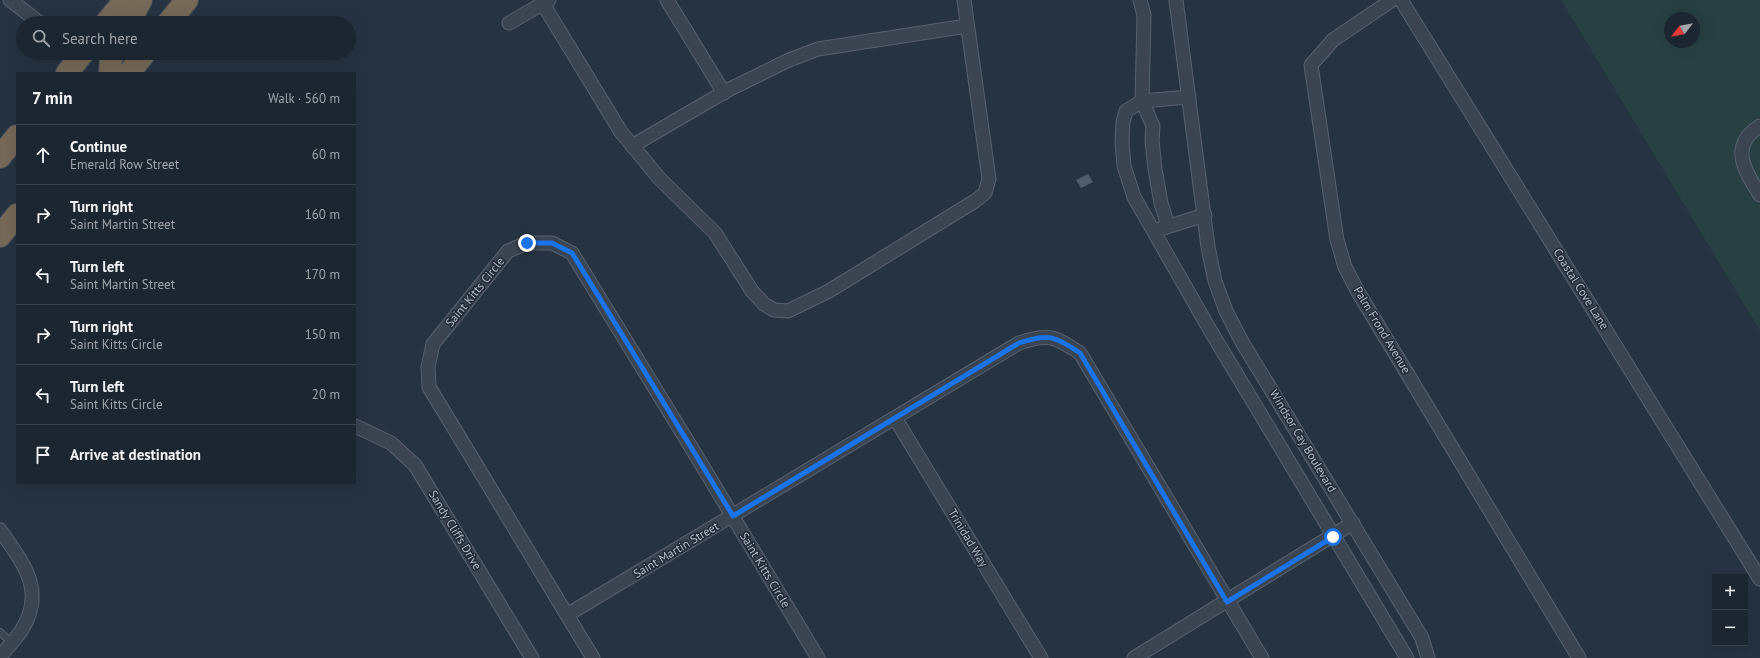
<!DOCTYPE html>
<meta charset="utf-8">
<style>
:root{--surface:#1c2631;--page:#252e39;--text:#f1f3f6;--muted:#a0a5ab;--line:#3a434d}
body{margin:0;font-family:"PT Sans",sans-serif;background:var(--page);color:var(--text)}
.controls{position:absolute;right:12px;bottom:12px;display:grid;overflow:hidden;border-radius:0px;box-shadow:0 4px 16px #0002}
.controls button{width:36px;height:36px;display:grid;place-items:center;padding:0;border:0;border-bottom:1px solid var(--line);background:var(--surface);color:var(--text);font:20px sans-serif}
.compass{position:absolute;left:1664px;top:12px;width:36px;height:36px;border-radius:50%;background:var(--surface);box-shadow:0 4px 16px #0002;rotate:239deg}
.stop{position:absolute;width:12px;height:12px;margin:-9px;border:3px solid #1a73e8;border-radius:50%;background:#fff}
.stop.end{background:#1a73e8;border-color:#fff;box-shadow:0 1px 4px #0008}
.list{margin:0;padding:0;list-style:none}
h2{display:flex;justify-content:space-between;align-items:center;height:52px;margin:0;padding:0 16px;font-size:17px}
h2 small{font-size:13px;font-weight:400;color:var(--muted)}
.list li{display:grid;grid-template-columns:26px 1fr auto;gap:12px;align-items:center;box-sizing:border-box;height:60px;padding:0 16px;border-top:1px solid var(--line)}
.list b{display:block;font-size:15px;white-space:nowrap}
.list p{margin:0;font-size:13px;white-space:nowrap;color:var(--muted)}
.list em{font-size:13px;font-style:normal;color:var(--muted)}
.icon{flex:none;width:22px;height:22px;fill:none;stroke:currentColor;stroke-width:2;stroke-linecap:round;stroke-linejoin:round}
.map{position:relative;flex:none;width:1760px;height:658px;overflow:hidden}
.search{position:absolute;background:var(--surface);box-shadow:0 4px 16px #0002;left:16px;top:16px;width:340px;height:44px;display:flex;align-items:center;gap:10px;box-sizing:border-box;padding:0 14px;border-radius:22px;color:var(--muted);font-size:15px}
.panel{position:absolute;background:var(--surface);box-shadow:0 4px 16px #0002;left:16px;top:72px;width:340px;height:412px;border-radius:0px}
.map>svg:first-child{display:block}
</style>
<div class="map">
<svg width="1760" height="658" viewBox="0 0 1760 658">
<rect width="100%" height="100%" fill="#263341"/>
<path fill="#284042" fill-rule="evenodd" d="M1561 0H1760V331ZM1670 18H1694V42H1670Z"/>
<polygon fill="#4f5c6c" points="1088,174 1093,182 1081,188 1076,180"/>
<g fill="none" stroke-linecap="round" stroke-linejoin="round">
<defs>
<polyline id="lane" points="0,632 12,643"/>
<g id="street">
<polyline points="10,0 40,23"/>
<polyline points="667,0 724,93"/>
<polyline points="1140,0 1144,15 1142,101 1153,126 1152,141 1155,169 1161,203 1168,226"/>
<polyline points="1176,0 1208,247 1215,281 1226,311 1242,342 1422,638 1428,658"/>
<polyline points="1392,0 1333,40 1311,65 1337,240 1345,267 1358,292 1579,658"/>
<polyline points="1401,0 1760,579"/>
<polyline points="543,4 621,132 659,178 715,233 752,291 764,304 774,310 788,311 829,291 975,201 985,193 989,179 964,0"/>
<polyline points="509,23 549,0"/>
<polyline points="1189,97 1142,101 1126,111 1123,122 1122,142 1124,166 1134,197 1210,330 1407,658"/>
<path d="M1760 126C1728 146 1745 171 1760 195"/>
<polyline points="632,146 728,90 789,60 818,49 967,26"/>
<polyline points="1160,229 1205,215"/>
<polyline points="895,418 1041,658"/>
<polyline points="355,426 391,443 415,465 532,658"/>
<path d="M0 530C23 563 47 591 21 631 15 640 7 648 0 657"/>
<path d="M567 615 1019 343C1049 333 1054 336 1080 353L1262 658"/>
<polyline points="593,658 429,387 428,367 433,344 508,251 527,243 552,243 572,253 694,452 818,658"/>
<polyline points="1134,658 1353,523"/>
</g>
<g id="highway">
<polyline points="106,23 125,0"/>
<polyline points="129,23 141,0"/>
<polyline points="168,23 187,0"/>
<polyline points="67,73 83,53"/>
<polyline points="110,73 111,59 114,53"/>
<polyline points="129,73 145,53"/>
<polyline points="0,157 17,136"/>
<polyline points="0,236 17,215"/>
</g>
</defs>
<use href="#lane" stroke="#58626e" stroke-width="8"/>
<use href="#street" stroke="#58626e" stroke-width="15"/>
<use href="#highway" stroke="#454f5b" stroke-width="24"/>
<use href="#lane" stroke="#3b4451" stroke-width="6"/>
<use href="#street" stroke="#3b4451" stroke-width="13"/>
<use href="#highway" stroke="#766958" stroke-width="22"/>
</g>
<g fill="none" stroke-linecap="round" stroke-linejoin="round">
<path stroke="#1a73e8" stroke-width="5" d="M527 243H552L572 253 733 516 1019 343C1049 333 1054 336 1080 353L1227 602 1333 537"/>
</g>
<g text-anchor="middle" stroke-width="3" stroke-linejoin="round" paint-order="stroke">
<g font-size="12" fill="#b7bfcb" stroke="#1f2936">
<text transform="translate(1581 289) rotate(58)" y="4">Coastal Cove Lane</text>
<text transform="translate(475 292) rotate(-51)" y="4">Saint Kitts Circle</text>
<text transform="translate(1382 330) rotate(59)" y="4">Palm Frond Avenue</text>
<text transform="translate(1303 441) rotate(59)" y="4">Windsor Cay Boulevard</text>
<text transform="translate(455 530) rotate(59)" y="4">Sandy Cliffs Drive</text>
<text transform="translate(968 538) rotate(59)" y="4">Trinidad Way</text>
<text transform="translate(676 550) rotate(-31)" y="4">Saint Martin Street</text>
<text transform="translate(765 570) rotate(59)" y="4">Saint Kitts Circle</text>
</g>
</g>
</svg>
<div class="controls">
<button>+</button>
<button>−</button>
</div>
<svg class="compass" viewBox="-18 -18 36 36"><path d="M0-13l5 13h-10z" fill="#e53935"/><path d="M0 13l5-13h-10z" fill="#a0a5ab"/></svg>
<div class="stop" style="left:1333px;top:537px"></div>
<div class="stop end" style="left:527px;top:243px"></div>
<div class="search"><svg class="icon" aria-label="search" viewBox="0 0 24 24"><circle cx="10" cy="10" r="6"/><path d="M15 15l6 6"/></svg>Search here</div>
<section class="panel">
<h2>7 min<small>Walk · 560 m</small></h2>
<ul class="list">
<li><svg class="icon" aria-label="ahead" viewBox="0 0 24 24"><path d="M12 20V5M6 11l6-6 6 6"/></svg><div><b>Continue</b><p>Emerald Row Street</p></div><em>60 m</em></li>
<li><svg class="icon" aria-label="right" viewBox="0 0 24 24"><path d="M7 20v-9h11M14 6l5 5-5 5"/></svg><div><b>Turn right</b><p>Saint Martin Street</p></div><em>160 m</em></li>
<li><svg class="icon" aria-label="left" viewBox="0 0 24 24"><path d="M17 20v-9H6M10 6l-5 5 5 5"/></svg><div><b>Turn left</b><p>Saint Martin Street</p></div><em>170 m</em></li>
<li><svg class="icon" aria-label="right" viewBox="0 0 24 24"><path d="M7 20v-9h11M14 6l5 5-5 5"/></svg><div><b>Turn right</b><p>Saint Kitts Circle</p></div><em>150 m</em></li>
<li><svg class="icon" aria-label="left" viewBox="0 0 24 24"><path d="M17 20v-9H6M10 6l-5 5 5 5"/></svg><div><b>Turn left</b><p>Saint Kitts Circle</p></div><em>20 m</em></li>
<li><svg class="icon" aria-label="arrive" viewBox="0 0 24 24"><path d="M6 21V4h12l-3 4 3 4H6"/></svg><div><b>Arrive at destination</b></div></li>
</ul>
</section>
</div>
